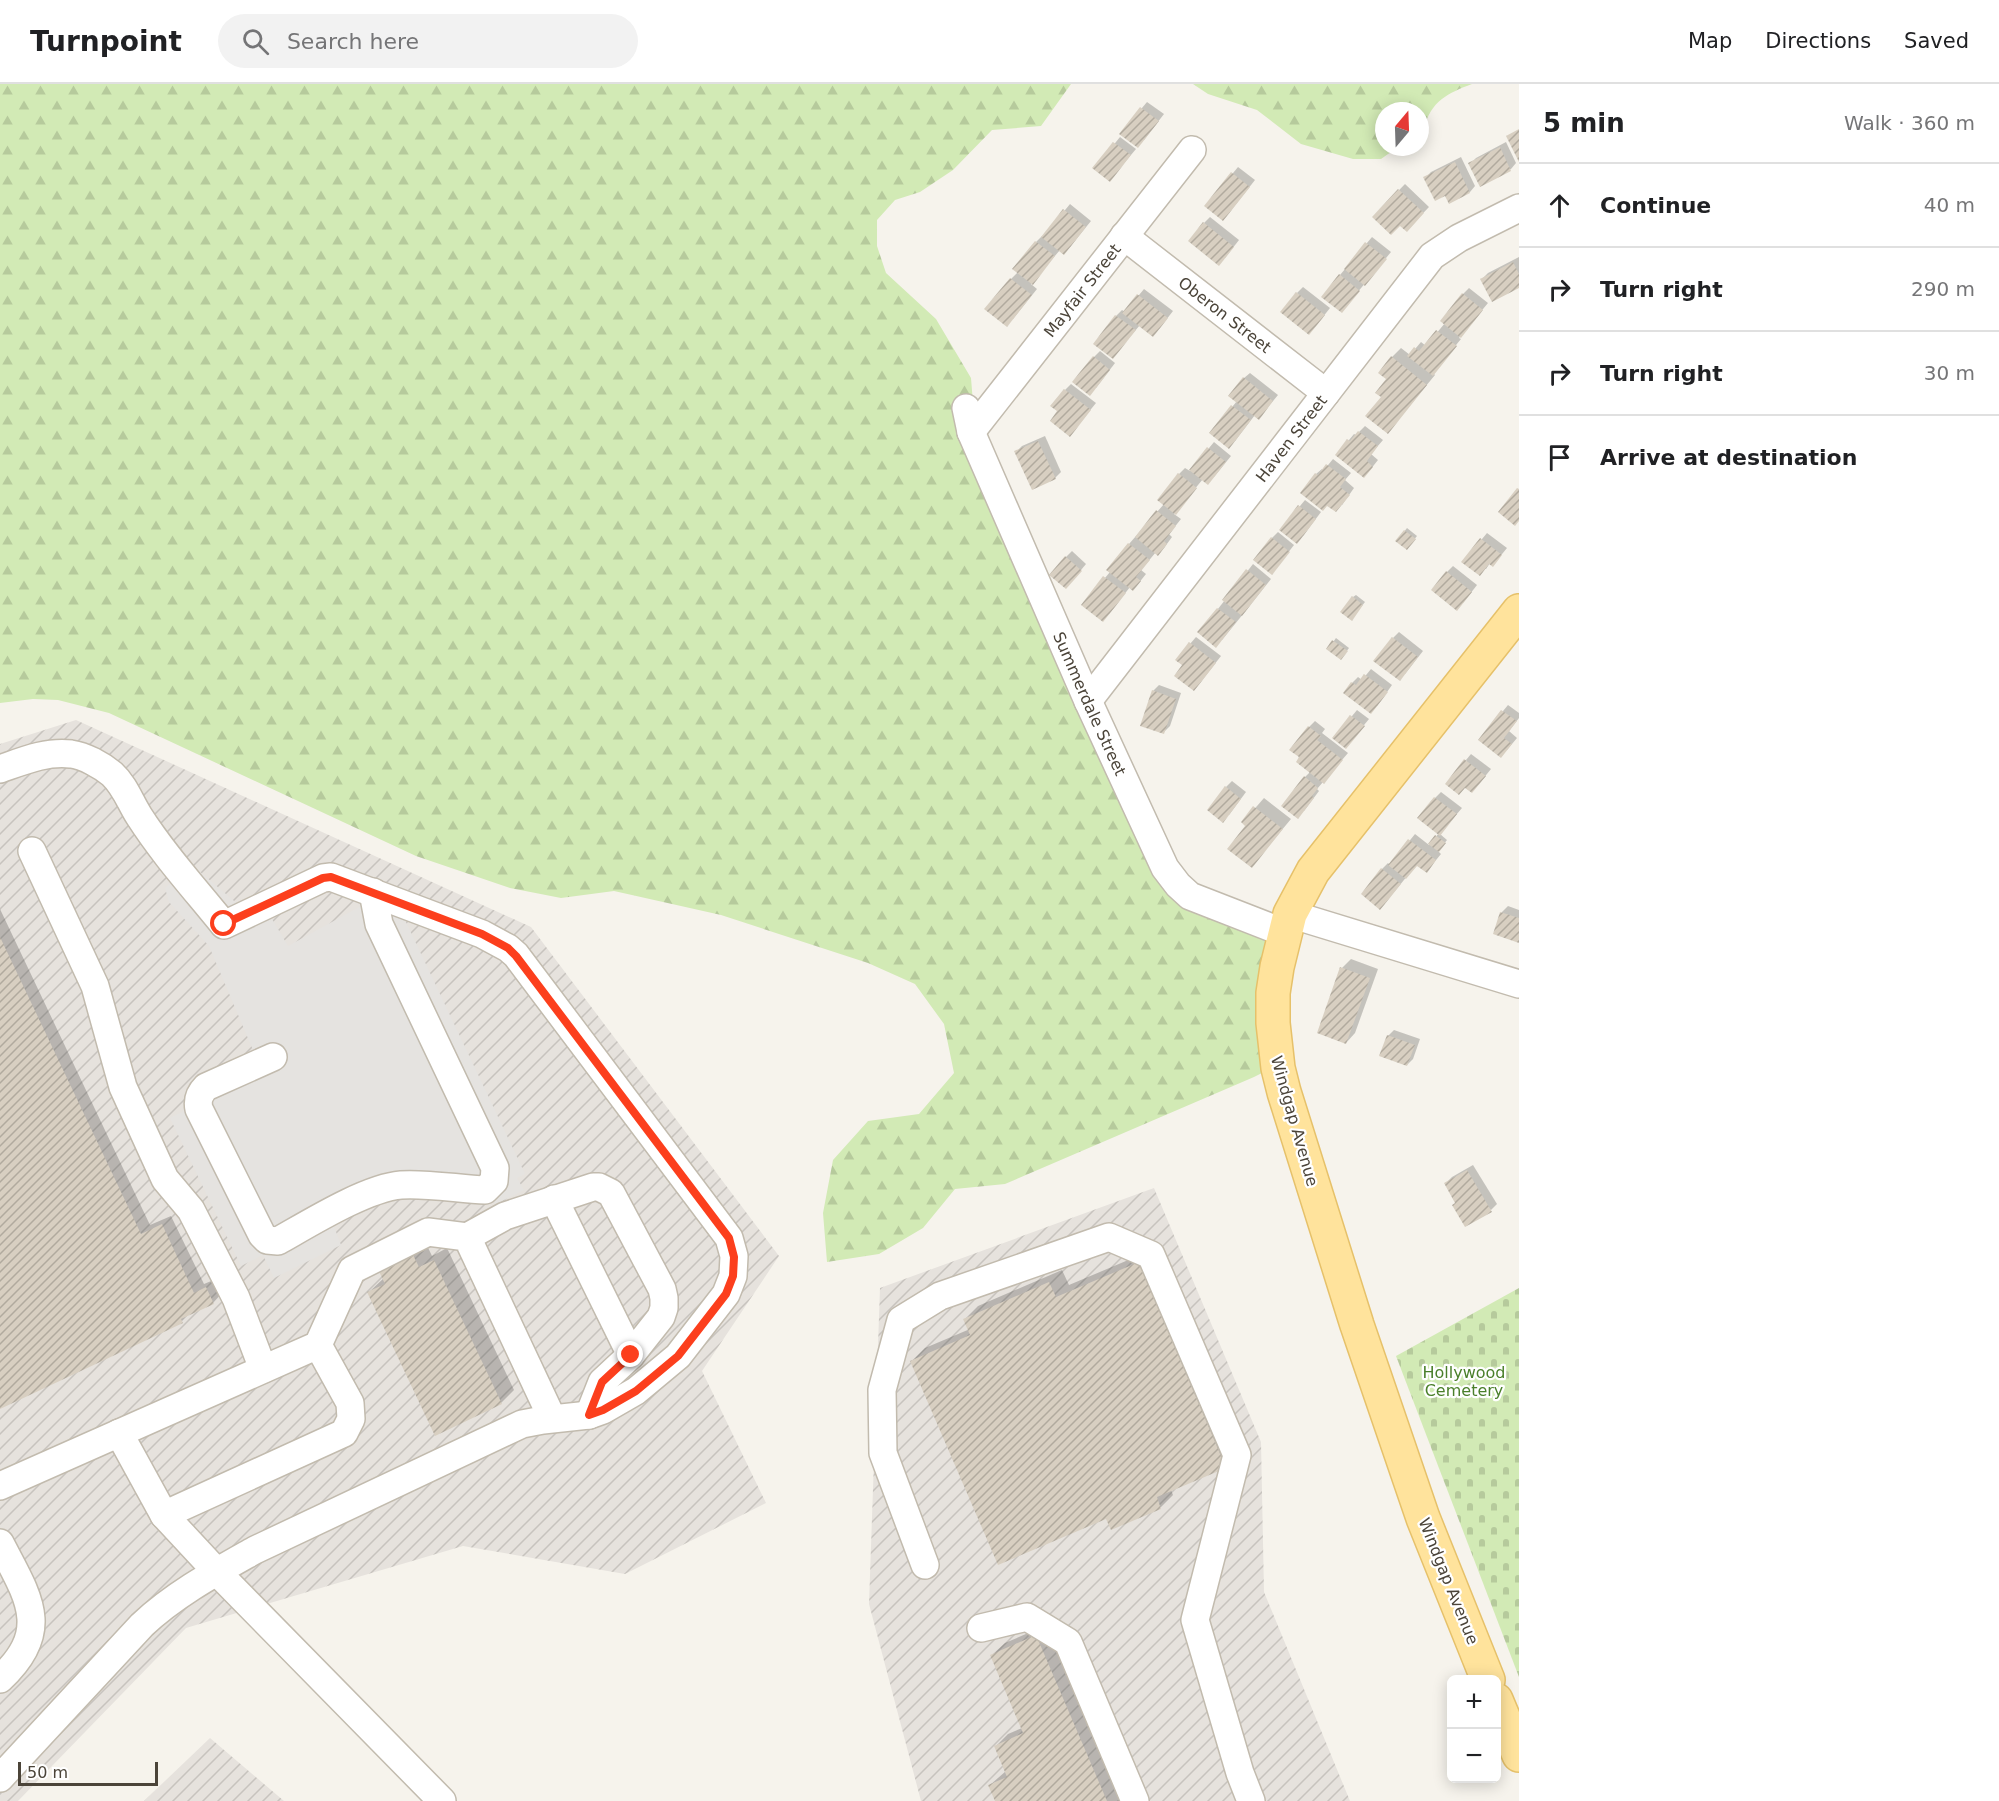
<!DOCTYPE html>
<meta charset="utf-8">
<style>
:root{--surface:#fff;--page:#f2f2f2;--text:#202124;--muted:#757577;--line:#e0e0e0}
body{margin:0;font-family:"DejaVu Sans",sans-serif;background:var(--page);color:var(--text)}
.controls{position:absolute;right:18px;bottom:18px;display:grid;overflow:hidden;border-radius:9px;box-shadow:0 3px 15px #0003}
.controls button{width:54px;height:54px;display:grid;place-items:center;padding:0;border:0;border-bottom:2px solid var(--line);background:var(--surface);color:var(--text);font:30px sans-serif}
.compass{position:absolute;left:1375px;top:18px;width:54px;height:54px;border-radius:50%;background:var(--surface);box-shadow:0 3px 15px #0003;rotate:19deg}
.scale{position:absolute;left:18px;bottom:15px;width:140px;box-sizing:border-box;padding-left:6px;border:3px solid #4b4439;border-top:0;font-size:16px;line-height:21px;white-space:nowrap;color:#4b4439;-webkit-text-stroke:4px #fff;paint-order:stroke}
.stop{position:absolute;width:18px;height:18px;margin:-14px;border:4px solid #fc3f1d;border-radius:50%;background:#fff}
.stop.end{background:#fc3f1d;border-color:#fff;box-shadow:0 2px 6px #0008}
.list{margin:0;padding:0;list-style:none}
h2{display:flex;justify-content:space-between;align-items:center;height:78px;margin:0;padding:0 24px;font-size:26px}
h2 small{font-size:20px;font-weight:400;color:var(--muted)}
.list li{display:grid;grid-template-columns:39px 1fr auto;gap:18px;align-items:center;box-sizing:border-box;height:84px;padding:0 24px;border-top:2px solid var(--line)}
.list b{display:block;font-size:22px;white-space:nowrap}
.list em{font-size:20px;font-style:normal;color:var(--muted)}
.icon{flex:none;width:33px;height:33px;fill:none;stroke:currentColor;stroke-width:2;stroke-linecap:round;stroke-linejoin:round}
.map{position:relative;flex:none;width:1519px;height:1717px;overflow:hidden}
header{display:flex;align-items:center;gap:36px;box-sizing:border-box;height:84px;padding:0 30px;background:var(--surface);border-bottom:2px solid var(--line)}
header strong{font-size:28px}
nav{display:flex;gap:33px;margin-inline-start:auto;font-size:21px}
.search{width:420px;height:54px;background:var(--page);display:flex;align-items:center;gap:15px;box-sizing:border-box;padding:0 21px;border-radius:33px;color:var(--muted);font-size:22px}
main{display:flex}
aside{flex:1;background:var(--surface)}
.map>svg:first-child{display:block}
</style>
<header>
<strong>Turnpoint</strong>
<div class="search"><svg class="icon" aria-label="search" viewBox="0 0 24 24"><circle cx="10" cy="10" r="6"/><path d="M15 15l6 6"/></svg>Search here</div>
<nav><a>Map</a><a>Directions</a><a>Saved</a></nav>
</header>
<main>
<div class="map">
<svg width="1519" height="1717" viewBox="0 0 1519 1717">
<defs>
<pattern id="industrial-furrows" width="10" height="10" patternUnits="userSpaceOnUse" patternTransform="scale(1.5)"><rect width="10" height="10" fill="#e6e2dd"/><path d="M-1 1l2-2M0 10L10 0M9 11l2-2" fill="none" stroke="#c7c3be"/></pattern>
<pattern id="forest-firs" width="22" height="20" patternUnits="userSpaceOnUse" patternTransform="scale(1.5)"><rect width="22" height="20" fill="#d2eab5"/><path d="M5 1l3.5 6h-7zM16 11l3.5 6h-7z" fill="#b6ca9c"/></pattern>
<pattern id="cemetery-stones" width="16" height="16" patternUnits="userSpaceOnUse" patternTransform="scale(1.5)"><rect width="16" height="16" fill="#d2eab5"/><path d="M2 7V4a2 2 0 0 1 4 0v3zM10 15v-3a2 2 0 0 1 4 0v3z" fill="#b6ca9c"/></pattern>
<pattern id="building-hatch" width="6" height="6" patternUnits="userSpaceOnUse" patternTransform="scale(1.5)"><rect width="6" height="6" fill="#d8cfc1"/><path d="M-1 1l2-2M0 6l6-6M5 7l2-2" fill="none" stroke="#b1aa9e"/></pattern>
</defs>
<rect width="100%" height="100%" fill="#f6f3ec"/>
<g fill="url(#industrial-furrows)">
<polygon points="76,636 531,843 779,1172 702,1287 766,1419 625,1490 463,1462 186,1544 18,1717 0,1717 0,660"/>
<polygon points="1154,1104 1261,1358 1264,1508 1350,1717 921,1717 869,1520 880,1204"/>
<polygon points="210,1654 284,1717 144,1717"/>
</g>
<g fill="url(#forest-firs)">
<polygon points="0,0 1071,0 1041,42 992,46 953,86 920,108 895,116 877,136 877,162 886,189 936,235 971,294 973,319 1158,784 1277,853 1270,985 1254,993 1005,1100 955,1105 923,1144 879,1170 827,1178 823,1129 833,1076 868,1037 919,1030 954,989 944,940 915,900 868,879 721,831 614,807 561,814 510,804 416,772 109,629 58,616 33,615 0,619"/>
<path d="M1193 0H1472C1448 9 1431 17 1424 44L1420 47V27H1384V63H1398L1381 75H1353L1301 60 1257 26 1208 10Z"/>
</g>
<polygon fill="url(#cemetery-stones)" points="1519,1204 1519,1593 1396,1272"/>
<polygon fill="#e5e3e0" points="192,781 240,822 259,813 288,862 363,821 405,836 525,1090 517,1094 524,1106 498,1119 402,1109 333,1140 341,1161 274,1194 263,1171 241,1182 170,1034 237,1000 261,985 209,862 169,818 165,804"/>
<g fill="#0003">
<polygon points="1147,18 1164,30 1144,56 1121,49"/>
<polygon points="1120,53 1136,65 1110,96 1095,84"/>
<polygon points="1506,58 1516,79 1511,85 1480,101 1470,80 1476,74"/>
<polygon points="1461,73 1475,102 1470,108 1449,118 1445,110 1425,94 1431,88"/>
<polygon points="1238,83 1255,96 1229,129 1206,122"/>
<polygon points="1405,100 1429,123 1407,146 1400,140 1374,132"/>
<polygon points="1070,120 1091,137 1070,163 1060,166 1031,200 1037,205 1013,235 1011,195 1018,188 1036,158 1042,152 1043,153"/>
<polygon points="1210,133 1239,156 1225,174 1204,139"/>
<polygon points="1372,153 1391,168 1347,221 1340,191"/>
<polygon points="1519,173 1519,202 1492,216 1482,195 1488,189"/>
<polygon points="1303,203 1330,224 1315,243 1297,209"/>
<polygon points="1469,204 1488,219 1459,254 1461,255 1433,289 1435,291 1388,348 1383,313 1388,295 1392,273 1401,264 1410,271 1421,258 1426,262 1445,239 1463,210"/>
<polygon points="1144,205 1173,227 1159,245 1140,241 1113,273 1095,259 1116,232 1122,226 1125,228"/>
<polygon points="1100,267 1115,279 1096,304 1094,273"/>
<polygon points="1250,289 1278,311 1264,328 1255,331 1235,357 1211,349 1237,317 1244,294"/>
<polygon points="1071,300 1096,319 1075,345 1065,306"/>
<polygon points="1365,342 1383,356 1371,370 1378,376 1370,386 1337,371 1349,356 1354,350 1356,351"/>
<polygon points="1045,352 1061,388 1055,394 1016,368 1022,362"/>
<polygon points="1214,358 1231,372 1214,393 1203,395 1174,430 1181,435 1169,450 1172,453 1164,464 1156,468 1141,486 1146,490 1138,500 1130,503 1109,530 1083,520 1110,488 1108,486 1129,460 1164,420 1159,416 1179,390 1185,384 1190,387"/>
<polygon points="1333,375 1351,389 1345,396 1354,404 1342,421 1316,390 1322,385 1324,386"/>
<polygon points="1305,416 1321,428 1303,452 1281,445"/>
<polygon points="1407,444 1417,452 1409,462 1397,457"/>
<polygon points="1278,448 1294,461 1277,483 1272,454"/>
<polygon points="1487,449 1507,464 1498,475 1490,479 1486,485 1463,478"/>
<polygon points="1072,467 1086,480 1072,497 1066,473"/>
<polygon points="1253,480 1271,495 1248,524 1222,556 1200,548"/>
<polygon points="1453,482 1477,501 1463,519 1447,488"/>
<polygon points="1356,511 1365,518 1354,532 1353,513"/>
<polygon points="1399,548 1423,567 1405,590 1393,554"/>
<polygon points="1196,553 1221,572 1200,599 1177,575"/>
<polygon points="1336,554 1349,564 1343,572 1328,565"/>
<polygon points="1371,585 1392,601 1377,622 1352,599 1358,593 1362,596"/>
<polygon points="1159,601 1181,609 1170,642 1164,648 1153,607"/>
<polygon points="1508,621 1519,629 1519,634 1509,647 1517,654 1507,666 1480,655"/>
<polygon points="1357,626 1369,635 1346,663 1334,654"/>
<polygon points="1315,637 1325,645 1322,649 1348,669 1317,705 1319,707 1304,727 1305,693 1311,687 1309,643"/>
<polygon points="1471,670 1491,685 1478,701 1466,676"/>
<polygon points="1232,697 1246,708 1229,731 1226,703"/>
<polygon points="1441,708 1462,724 1440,750 1447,756 1438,767 1441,770 1432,781 1417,780 1386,818 1382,785 1388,779 1390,781 1415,750 1429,761 1439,749 1435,714"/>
<polygon points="1264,714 1291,735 1252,782 1248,742 1243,738"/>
<polygon points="1508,822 1519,826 1519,857 1495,849 1502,828"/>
<polygon points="0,825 150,1141 171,1132 204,1200 216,1195 222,1209 213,1219 190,1229 182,1237 0,1323"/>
<polygon points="1351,875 1378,885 1355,949 1346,959 1342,884"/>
<polygon points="1394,946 1420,955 1413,975 1407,981 1388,952"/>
<polygon points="1473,1081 1497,1120 1491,1126 1446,1099 1452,1093"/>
<polygon points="421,1149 432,1172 447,1164 514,1306 501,1319 369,1208 384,1194"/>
<polygon points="1152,1166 1238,1370 1171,1406 1173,1411 1161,1423 1112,1444 1107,1433 912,1277 925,1264 970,1245 965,1235 978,1222 1062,1186 1069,1201"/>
<polygon points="1049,1540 1125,1717 997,1717 990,1701 1006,1687 996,1662 1008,1650 1022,1644 992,1571 1005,1559"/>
</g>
<g fill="url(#building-hatch)">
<polygon points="1140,23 1159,37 1138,64 1119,50"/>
<polygon points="1519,45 1519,78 1506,52"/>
<polygon points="1113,58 1131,71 1110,98 1092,84"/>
<polygon points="1500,63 1511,87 1480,103 1468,79"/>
<polygon points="1455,78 1470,109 1449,120 1445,112 1435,117 1423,93"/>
<polygon points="1231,88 1250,103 1223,137 1204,122"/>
<polygon points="1398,105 1424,129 1407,148 1400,142 1391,151 1372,133"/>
<polygon points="1063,125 1086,143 1064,171 1041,153"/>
<polygon points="1203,138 1234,163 1219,182 1188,157"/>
<polygon points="1035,157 1055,172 1033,201 1012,185"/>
<polygon points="1365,158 1387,175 1365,202 1344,185"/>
<polygon points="1513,178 1519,190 1519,204 1492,218 1480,195"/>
<polygon points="1339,190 1360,207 1342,229 1321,213"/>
<polygon points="1010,194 1032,211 1007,243 984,225"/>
<polygon points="1296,208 1325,231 1309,251 1280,228"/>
<polygon points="1462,209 1483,226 1461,254 1440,237"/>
<polygon points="1137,210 1168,234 1153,253 1122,229"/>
<polygon points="1115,231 1136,246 1113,275 1093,260"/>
<polygon points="1436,246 1457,262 1433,292 1407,272 1414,263 1419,267"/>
<polygon points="1093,272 1110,286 1090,312 1072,298"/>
<polygon points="1391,272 1427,301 1388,350 1365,332 1381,313 1375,309 1386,295 1378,289"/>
<polygon points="1243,293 1273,317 1259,336 1228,312"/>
<polygon points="1064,305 1091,326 1070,353 1050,337 1057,327 1050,322"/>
<polygon points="1231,321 1251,336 1229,365 1209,349"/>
<polygon points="1358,347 1378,362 1367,377 1373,383 1364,394 1335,371 1347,355 1350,357"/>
<polygon points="1038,357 1056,395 1032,406 1014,367"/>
<polygon points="1207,363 1226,378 1208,401 1189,386"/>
<polygon points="1326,380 1346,395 1340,403 1350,411 1336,428 1327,422 1323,427 1300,409 1315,389 1318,391"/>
<polygon points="1178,389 1197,404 1176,431 1157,416"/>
<polygon points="1517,404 1519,405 1519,437 1515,442 1498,428"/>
<polygon points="1298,421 1316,435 1297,460 1279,446"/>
<polygon points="1156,426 1176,442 1164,457 1167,460 1158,472 1135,453"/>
<polygon points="1404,446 1416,455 1407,466 1395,457"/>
<polygon points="1271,453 1290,468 1272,491 1253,476"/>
<polygon points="1480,454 1502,471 1493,483 1489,480 1480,492 1461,478"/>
<polygon points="1128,459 1150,476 1136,493 1141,497 1133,507 1106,486"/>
<polygon points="1065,472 1082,487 1066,505 1049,491"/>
<polygon points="1246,485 1266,501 1242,532 1222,516"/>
<polygon points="1446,487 1472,508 1457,527 1431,506"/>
<polygon points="1103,492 1126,509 1103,538 1081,521"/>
<polygon points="1352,512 1363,521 1352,537 1340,528"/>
<polygon points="1217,524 1236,538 1216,564 1197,548"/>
<polygon points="1392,553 1418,573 1400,597 1373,577"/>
<polygon points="1332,556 1348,567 1341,576 1326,565"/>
<polygon points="1189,558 1216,579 1194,607 1174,592 1182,581 1175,576"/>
<polygon points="1364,590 1388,608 1371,630 1343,609 1351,598 1356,601"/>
<polygon points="1152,606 1176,615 1164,650 1140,642"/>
<polygon points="1501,626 1517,637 1504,654 1512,660 1501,674 1478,656"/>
<polygon points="1350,631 1365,642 1346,665 1332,654"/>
<polygon points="1308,642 1321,652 1317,656 1343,676 1324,700 1296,678 1299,673 1289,666"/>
<polygon points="1464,675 1486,692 1472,709 1465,704 1459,711 1445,700"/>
<polygon points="1304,692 1318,704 1312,712 1314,714 1298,735 1281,722"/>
<polygon points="1225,702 1241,715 1223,739 1207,726"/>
<polygon points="1434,713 1457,730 1440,752 1417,734"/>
<polygon points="1253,722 1283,745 1252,784 1227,765 1245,742 1241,738"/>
<polygon points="1435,751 1446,759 1439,768 1428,760"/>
<polygon points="1408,755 1436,776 1427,789 1417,782 1406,795 1388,781"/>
<polygon points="1381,784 1401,800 1380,826 1361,810"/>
<polygon points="1500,828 1519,834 1519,859 1493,850"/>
<polygon points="0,853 141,1150 162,1140 194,1209 206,1203 214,1220 181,1235 183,1239 0,1325"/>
<polygon points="1340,883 1370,894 1346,960 1317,949"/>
<polygon points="1387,951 1415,961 1407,982 1379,972"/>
<polygon points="1467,1086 1492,1128 1465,1143 1452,1121 1455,1119 1444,1099"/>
<polygon points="408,1161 419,1183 434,1176 502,1320 435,1352 367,1208 385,1200 374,1177"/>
<polygon points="1139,1178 1226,1384 1157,1413 1161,1425 1111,1446 1106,1435 998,1481 910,1277 970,1251 963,1235 1049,1198 1056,1213"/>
<polygon points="1036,1551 1107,1717 995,1717 988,1701 1007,1693 994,1662 1023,1649 990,1571"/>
</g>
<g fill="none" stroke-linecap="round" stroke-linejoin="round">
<defs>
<g id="minor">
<path id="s1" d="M1124 152 1326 309"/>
<path id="s2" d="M966 324 971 348 1088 617 1165 784 1178 801 1190 812 1285 849"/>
<path id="s3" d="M971 348 1192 66"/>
<path id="s4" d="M1088 617 1432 172 1459 154 1519 124"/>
<path d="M0 685C23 677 46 667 71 670 85 672 101 681 112 690 125 702 130 718 139 732 164 771 195 805 224 841L323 794 331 793 482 850 508 864 516 871 729 1154 734 1172 733 1192 726 1210 678 1272 636 1307 603 1326 589 1331 543 1336 522 1340 255 1466C216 1488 175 1510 142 1541L0 1694"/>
<polyline points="32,767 95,902 123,1003 165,1095 191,1126 236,1214 263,1285"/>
<polyline points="1290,830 1519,900"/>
<path d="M273 973 206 1003C199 1010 197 1016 199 1025L262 1151 267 1156 278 1157C310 1139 366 1104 401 1101 425 1099 460 1105 485 1106L494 1097 495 1084 379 840 373 808"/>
<polyline points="554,1115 631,1271"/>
<polyline points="467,1153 505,1132 593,1103 599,1103 611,1109 662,1205 664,1214 664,1224 661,1233 631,1271 602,1298 589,1331"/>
<polyline points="119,1349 164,1431 217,1488 442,1717"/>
<polyline points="0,1402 318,1261 352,1186 428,1148 467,1153 552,1334"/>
<polyline points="164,1431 344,1349 351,1335 350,1319 318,1261"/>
<path d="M0 1459C28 1513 53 1546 0 1595"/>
<polyline points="925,1481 883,1369 882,1306 901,1236 940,1212 1109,1153 1151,1171 1237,1371 1195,1536 1240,1689 1251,1717"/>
<polyline points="981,1544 1027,1533 1068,1558 1135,1717"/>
</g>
<g id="major">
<polyline points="1488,1596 1423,1434 1357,1241 1284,1008 1278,984 1273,939 1273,909 1277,883 1290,830 1313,787 1519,527"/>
<polyline points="1496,1616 1519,1671"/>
</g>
</defs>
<use href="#minor" stroke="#c2bbae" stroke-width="30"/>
<use href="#major" stroke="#e6c16a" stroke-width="36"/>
<use href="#minor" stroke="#fff" stroke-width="27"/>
<use href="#major" stroke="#ffe39c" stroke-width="33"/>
</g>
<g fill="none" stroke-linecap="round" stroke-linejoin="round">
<polyline stroke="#fc3f1d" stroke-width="8" points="224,840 323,794 331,793 482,850 508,864 516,872 729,1154 734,1173 733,1192 726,1210 678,1272 636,1307 603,1326 589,1331 602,1298 631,1271"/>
</g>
<g text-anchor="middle" stroke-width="4.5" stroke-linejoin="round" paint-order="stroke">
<g font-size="16" fill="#4b4439" stroke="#fff">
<text dy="6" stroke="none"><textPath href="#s3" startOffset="180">Mayfair Street</textPath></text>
<text dy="6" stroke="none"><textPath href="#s1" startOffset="128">Oberon Street</textPath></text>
<text dy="6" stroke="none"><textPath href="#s4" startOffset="332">Haven Street</textPath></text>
<text dy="6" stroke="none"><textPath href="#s2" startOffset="321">Summerdale Street</textPath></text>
<text transform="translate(1295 1037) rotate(74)" y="6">Windgap Avenue</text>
<text transform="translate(1449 1497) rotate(68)" y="6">Windgap Avenue</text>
</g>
<g font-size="16" fill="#4a7f2a" stroke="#fff">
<text x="1464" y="1294">Hollywood<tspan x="1464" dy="18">Cemetery</tspan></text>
</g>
</g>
</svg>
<div class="controls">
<button>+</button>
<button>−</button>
</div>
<svg class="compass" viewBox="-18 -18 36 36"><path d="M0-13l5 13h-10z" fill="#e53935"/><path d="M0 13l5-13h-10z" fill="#757577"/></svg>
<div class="scale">50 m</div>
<div class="stop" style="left:224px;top:840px"></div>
<div class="stop end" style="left:631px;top:1271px"></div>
</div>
<aside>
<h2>5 min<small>Walk · 360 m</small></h2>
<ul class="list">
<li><svg class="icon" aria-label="ahead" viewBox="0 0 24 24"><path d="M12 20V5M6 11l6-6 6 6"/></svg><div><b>Continue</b></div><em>40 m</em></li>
<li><svg class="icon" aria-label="right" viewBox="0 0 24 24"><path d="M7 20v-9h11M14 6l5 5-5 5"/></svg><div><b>Turn right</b></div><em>290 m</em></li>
<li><svg class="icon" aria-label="right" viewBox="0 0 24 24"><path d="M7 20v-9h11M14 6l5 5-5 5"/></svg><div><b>Turn right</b></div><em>30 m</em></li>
<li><svg class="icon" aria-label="arrive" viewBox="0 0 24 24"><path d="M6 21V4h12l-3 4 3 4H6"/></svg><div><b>Arrive at destination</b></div></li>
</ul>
</aside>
</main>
